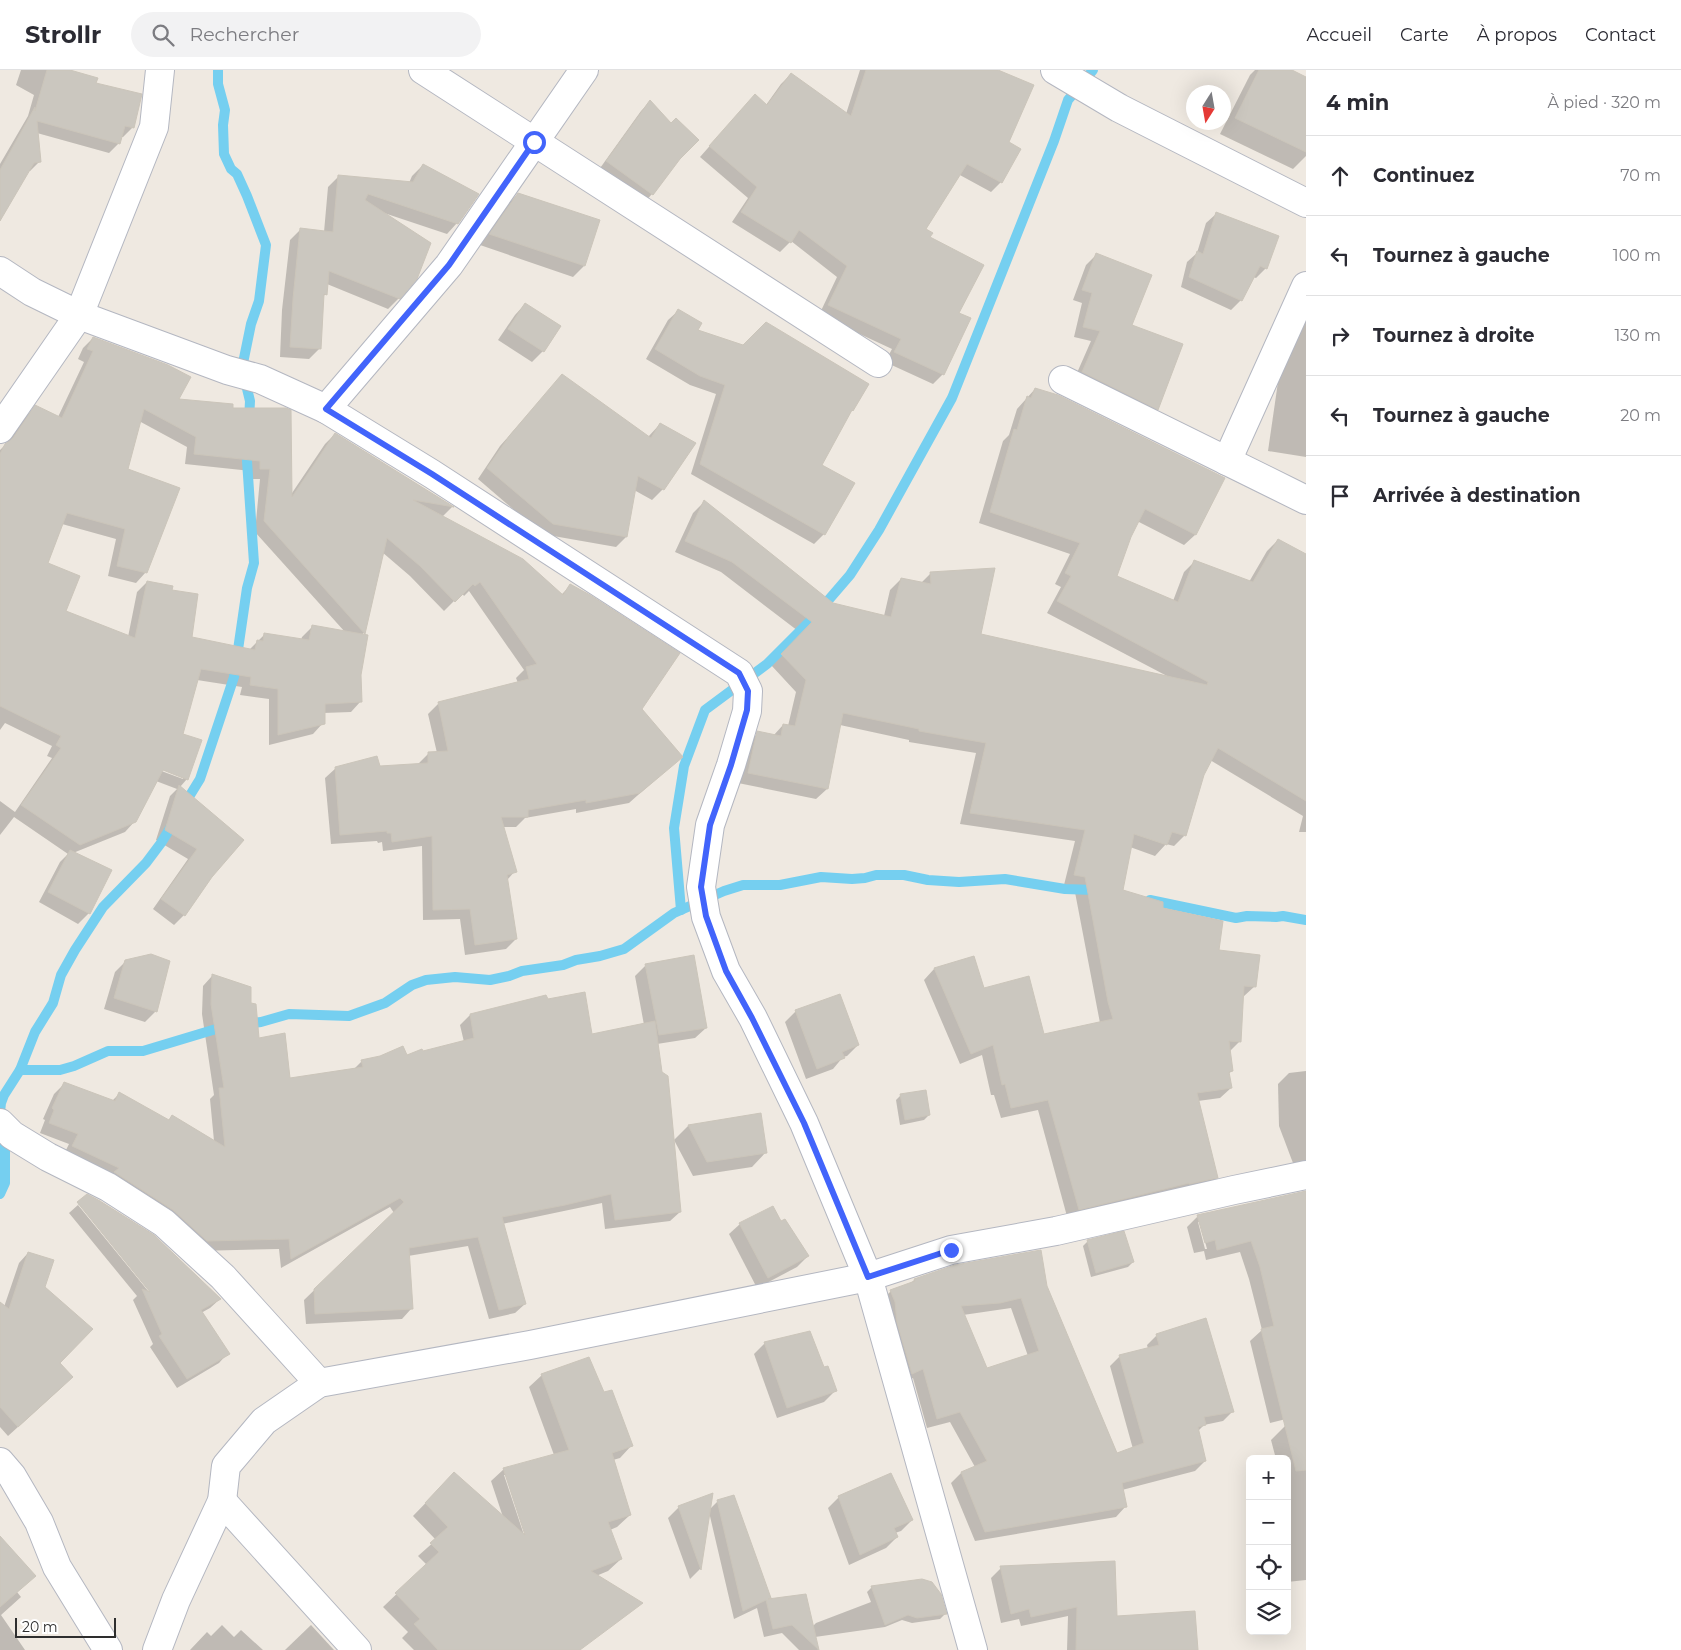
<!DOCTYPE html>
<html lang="fr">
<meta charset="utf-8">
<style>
:root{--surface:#fff;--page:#f2f2f3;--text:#2b2b33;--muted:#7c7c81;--line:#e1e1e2}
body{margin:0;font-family:Montserrat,sans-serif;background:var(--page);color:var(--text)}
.controls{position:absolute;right:15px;bottom:15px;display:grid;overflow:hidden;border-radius:8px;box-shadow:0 5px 20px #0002}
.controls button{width:45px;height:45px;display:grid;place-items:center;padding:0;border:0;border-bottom:1px solid var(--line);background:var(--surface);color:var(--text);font:25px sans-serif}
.compass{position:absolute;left:1186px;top:15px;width:45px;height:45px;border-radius:50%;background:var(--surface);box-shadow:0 5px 20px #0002;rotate:191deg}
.scale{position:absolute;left:15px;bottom:12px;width:101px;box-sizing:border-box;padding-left:5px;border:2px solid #2e2e2e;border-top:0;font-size:14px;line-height:18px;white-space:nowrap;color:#2e2e2e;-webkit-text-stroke:4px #fff;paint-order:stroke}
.stop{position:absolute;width:15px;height:15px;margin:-11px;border:4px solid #4264fb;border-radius:50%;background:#fff}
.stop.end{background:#4264fb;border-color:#fff;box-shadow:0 1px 5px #0008}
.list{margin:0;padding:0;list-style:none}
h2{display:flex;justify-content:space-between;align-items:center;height:65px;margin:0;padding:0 20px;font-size:21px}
h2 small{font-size:16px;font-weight:400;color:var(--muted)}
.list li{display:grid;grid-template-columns:32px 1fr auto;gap:15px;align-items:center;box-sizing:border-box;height:80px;padding:0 20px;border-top:1px solid var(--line)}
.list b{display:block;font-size:19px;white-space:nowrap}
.list em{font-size:16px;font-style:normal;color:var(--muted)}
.icon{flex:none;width:28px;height:28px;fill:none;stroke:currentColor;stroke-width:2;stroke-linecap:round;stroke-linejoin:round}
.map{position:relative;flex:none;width:1306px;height:1580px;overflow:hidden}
header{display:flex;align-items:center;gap:30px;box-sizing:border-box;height:70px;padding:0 25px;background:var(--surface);border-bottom:1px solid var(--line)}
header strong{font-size:24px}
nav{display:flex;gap:28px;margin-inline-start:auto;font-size:18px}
.search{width:350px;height:45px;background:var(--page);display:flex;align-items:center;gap:12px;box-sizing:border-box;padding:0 18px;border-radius:28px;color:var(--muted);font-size:19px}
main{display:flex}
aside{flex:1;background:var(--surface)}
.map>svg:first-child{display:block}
</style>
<header>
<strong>Strollr</strong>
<div class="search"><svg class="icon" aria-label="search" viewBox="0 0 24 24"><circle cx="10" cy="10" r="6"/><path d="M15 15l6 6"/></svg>Rechercher</div>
<nav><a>Accueil</a><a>Carte</a><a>À propos</a><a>Contact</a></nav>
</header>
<main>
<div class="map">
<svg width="1306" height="1580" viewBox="0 0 1306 1580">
<rect width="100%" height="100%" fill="#efe9e1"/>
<g fill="#0003" fill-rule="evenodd">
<polygon points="21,0 68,0 95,13 133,57 123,67 121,67 119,73 109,83 37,63 40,91 30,101 28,101 0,148 0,94 28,46 34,25 16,15"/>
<polygon points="860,0 995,0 1007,72 1020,79 1001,112 991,122 958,104 925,160 958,243 943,304 933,314 885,292 892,279 819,245 837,207 791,171 780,182 732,152 748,128 700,87 745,36 766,35 781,14 791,4 846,44"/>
<polygon points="1255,0 1289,0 1306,8 1306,86 1293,99 1220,64 1250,5"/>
<polygon points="650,32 679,88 652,124 643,134 598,101 641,41"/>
<polygon points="423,95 457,153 447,164 384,143 399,228 388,239 327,214 326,224 322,227 320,278 309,289 280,287 282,240 290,170 300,160 324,162 328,117 339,106 409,113 412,106"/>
<polygon points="518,124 598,151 584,196 573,207 480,175 507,135"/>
<polygon points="1216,144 1266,198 1256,208 1253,207 1241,230 1231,240 1181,217 1187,192 1197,183 1206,153"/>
<polygon points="1096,185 1131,256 1157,339 1147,349 1073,312 1091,271 1074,267 1082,233 1073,230 1086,195"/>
<polygon points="525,234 543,281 532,292 498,270 515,245"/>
<polygon points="1306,240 1306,387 1268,381 1280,298"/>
<polygon points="678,241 696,260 743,276 766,254 852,340 849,344 820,396 853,413 824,464 814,474 691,404 716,324 690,315 646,289 668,250"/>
<path d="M93 268 177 330 231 340 290 426 325 374 335 364 452 437 442 447 561 525 570 516 640 639 681 687 629 733 576 743V739L525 748 516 757H503L515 801 507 810 516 869 506 879 465 885 460 849 423 850 422 776 383 781 382 772 378 773 377 771 331 774 325 708 336 698H379L418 694 428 684 437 683 428 644 438 634 518 613 516 608 524 600 469 521 464 526 462 523 444 541 410 506 382 482 364 563 361 565 360 605 361 631 351 642 323 643V653L313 664 269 675V629L240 625 242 617 197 610 181 664 187 709 180 717 211 806 184 845 174 855 153 839 188 789 156 770 170 726 177 719 156 711 135 751 125 762 73 783 89 843 78 854 39 832 60 792 68 784 14 747 0 765V731L15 742 52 688 47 686 52 676 5 653 0 660V380L7 373 25 347 36 337 58 347 84 292 78 289 83 278ZM139 351 187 377 185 394 251 401V409H260L255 462 345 562 312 557 302 567 301 570 265 564 249 580 190 568 171 521 147 512 137 522 128 567 65 541 47 494 62 454 116 469 108 506 136 513 146 502 126 400ZM157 696 183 707V709L156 699Z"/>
<polygon points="562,306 648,367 660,354 694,373 663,419 652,430 634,420 626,467 616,477 542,464 478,409 500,376"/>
<polygon points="1035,319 1224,408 1195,465 1184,475 1137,451 1130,466 1116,506 1173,531 1184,502 1195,491 1249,512 1267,481 1278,470 1306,486 1306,762 1299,762 1303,746 1210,690 1203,704 1185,765 1174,776 1166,774 1155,786 1130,777 1121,821 1162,839 1218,881 1255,916 1243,927 1240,971 1229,982 1232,1001 1228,1004 1231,1018 1220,1028 1198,1031 1217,1107 1206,1118 1068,1150 1038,1040 1001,1048 994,1025 991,1025 982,985 960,994 924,910 934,899 974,887 983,920 1043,966 1100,953 1074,817 1064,815 1075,771 960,754 976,683 909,672 909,670 840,655 827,719 816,729 738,713 747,674 758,663 773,666 783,655 788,656 796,622 771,595 802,564 721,502 675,482 693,443 704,432 833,534 884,546 890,520 901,509 921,513 931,503 980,565 1167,606 1047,543 1061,517 1055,514 1070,484 979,453 1003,371 1009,365 1017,339"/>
<polygon points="126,891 156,941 145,952 104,939 115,902"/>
<polygon points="646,895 706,958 695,968 657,974 680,1142 670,1151 605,1159 602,1133 502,1154 525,1234 515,1243 489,1249 468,1176 408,1186 411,1239 402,1249 306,1254 304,1230 394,1143 390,1137 281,1198 279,1179 197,1181 63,1086 69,1074 40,1063 45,1050 43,1049 54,1024 64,1014 112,1031 120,1023 168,1051 172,1046 214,1071 210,1029 214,1025 202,944 203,916 212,906 250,934 258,969 289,1009 354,999 362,991 406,987 464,972 460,955 470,945 547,931 591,966 644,955 635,906"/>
<polygon points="796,941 858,975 847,986 843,987 833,999 806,1009 785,952"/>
<polygon points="1306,1001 1306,1105 1296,1101 1279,1056 1278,1014 1289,1003"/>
<polygon points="901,1025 929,1045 924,1050 900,1055 896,1030"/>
<polygon points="760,1045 766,1082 752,1097 693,1106 674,1070 688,1056"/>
<path d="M1306 1122V1344L1270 1353 1250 1271 1262 1260 1249 1209 1240 1182 1206 1190 1204 1181 1194 1183 1187 1157 1198 1146ZM1198 1152H1200L1207 1179H1205Z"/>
<path d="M88 1126 154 1166 220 1229 210 1238 201 1243 228 1283 219 1293 177 1318 150 1277 153 1274 133 1230 137 1226 69 1143ZM78 1135H81L155 1226 153 1227Z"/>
<polygon points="780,1153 808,1186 797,1197 757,1218 729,1164 740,1154"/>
<polygon points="1088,1171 1133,1192 1128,1197 1091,1207 1083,1176"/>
<polygon points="28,1183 44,1217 62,1317 8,1366 0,1357 0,1234 4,1237 19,1193"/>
<path d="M914 1210 1045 1216 1117 1384 1133 1379 1110 1296 1120 1286 1148 1279 1147 1275 1157 1265 1233 1341 1223 1351 1204 1355 1198 1361 1205 1391 1195 1401 1122 1420 1126 1436 1116 1447 975 1471 951 1413 961 1403 975 1397 950 1352 927 1358 913 1308 902 1313 881 1231 891 1221 910 1214ZM1011 1238 1028 1286 987 1300 963 1245Z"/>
<polygon points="765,1273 835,1321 824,1332 777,1348 754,1284"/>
<path d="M542 1305 603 1324 632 1375 620 1388 613 1390 630 1445 617 1457 610 1460 621 1489 608 1501 596 1506 578 1580H414L402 1568 408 1562 383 1537 427 1495 418 1486 436 1470 413 1446 442 1416 503 1447 491 1411 504 1399 554 1385 529 1317ZM504 1405H507L528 1471H526Z"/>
<polygon points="1285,1356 1306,1357 1306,1510 1287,1512 1287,1389 1276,1389 1271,1370"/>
<polygon points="839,1427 912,1450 901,1461 895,1463 897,1467 886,1478 849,1495 828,1438"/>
<polygon points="718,1431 770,1527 767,1531 812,1557 816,1553 871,1532 867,1522 872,1517 945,1544 940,1549 912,1553 902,1550 885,1557 815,1567 818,1580 799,1580 782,1563 764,1567 757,1538 734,1549 709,1442 700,1499 690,1509 668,1448 679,1437 710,1439"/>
<polygon points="0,1473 34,1506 17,1522 21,1527 1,1545 25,1580 0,1580"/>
<polygon points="1001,1498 1116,1547 1197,1580 1067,1580 1068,1546 1021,1556 1019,1549 1001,1553 991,1508"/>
<polygon points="222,1555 234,1567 241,1560 263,1580 190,1580 207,1562 211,1566"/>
<polygon points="311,1555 334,1580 285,1580"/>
</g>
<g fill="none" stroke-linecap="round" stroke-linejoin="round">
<g stroke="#75cff0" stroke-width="10">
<polyline points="218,0 218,14 225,40 223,55 224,84 231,99 237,104 247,126 266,175 259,231 251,254 242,298 250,331 249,350"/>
<polyline points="184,735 200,709 234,607 247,518 254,493 247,391 248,377"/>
<polyline points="1150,830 1236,848 1247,846 1276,847 1283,846 1306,850"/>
<polyline points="681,840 674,758 684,696 705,640 767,594 813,548 850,505 879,460 952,328 1054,71 1068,30 1093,0"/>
<polyline points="245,954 261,952 289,944 349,946 385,933 412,915 426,910 455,907 490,910 509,906 522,901 563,895 576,890 600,886 624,879 674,843 724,821 743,815 780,815 821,807 852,809 865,808 876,805 904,805 928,810 959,812 1005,809 1065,819 1094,820 1099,819"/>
<polyline points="20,1000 60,1000 74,996 108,981 143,981 226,956"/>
<polyline points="0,1042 1,1033 4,1025 20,1000 35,962 53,933 61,905 75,880 103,837 146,793 161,773 174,752"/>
<polyline points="0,1124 5,1113 5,1070 2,1064"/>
</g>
</g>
<g fill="#cbc7bf" stroke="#cbc5ba" fill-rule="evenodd">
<polygon points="47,0 70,0 98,8 96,13 142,24 134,58 125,56 120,74 37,51 41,92 34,93 0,151 0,100 35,37 35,41"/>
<polygon points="866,0 998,0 1034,15 1009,72 1021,79 1002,113 967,94 926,159 933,163 930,167 984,195 959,243 971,248 944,305 894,282 901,269 828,235 847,196 799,160 791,173 741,142 757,117 709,76 755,24 767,35 791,3 851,46"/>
<polygon points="1259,0 1292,0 1306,7 1306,82 1235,48"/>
<polygon points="650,30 671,53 676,48 699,70 680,89 653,125 606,91"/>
<polygon points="423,94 479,124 458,154 368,124 365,130 431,173 417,209 400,229 329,201 327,225 324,224 321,279 290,277 293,229 300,158 333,162 338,105 413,112"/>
<polygon points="518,123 600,150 585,196 489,164"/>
<polygon points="1216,142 1279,166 1267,199 1260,196 1242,231 1189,207 1197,181 1203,184"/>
<polygon points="1096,183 1152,205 1132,255 1183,274 1158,340 1082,302 1100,261 1083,257 1092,223 1082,220"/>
<polygon points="525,233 561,256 544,282 508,259"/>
<polygon points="678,239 702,253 698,260 743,275 766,252 869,314 853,341 852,340 822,395 855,413 825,465 700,394 725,315 700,306 655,279"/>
<polygon points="93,267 168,295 191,307 179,329 233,334 233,338 286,338 291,340 292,427 335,363 454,437 413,430 523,489 563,525 570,514 590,525 680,583 642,639 683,687 640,723 586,733 586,730 528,740 528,747 501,747 517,802 507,805 517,869 475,875 470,839 433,840 432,766 392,772 391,763 387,763 387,761 340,765 335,697 377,686 380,696 428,693 428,682 448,681 438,632 529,609 526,597 537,594 480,512 475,516 473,514 455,532 420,496 387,468 365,564 264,451 270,399 260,399 260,391 194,384 196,367 144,339 128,399 180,418 147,503 117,496 125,459 67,443 48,493 80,506 66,541 135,568 147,511 173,516 172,520 198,524 192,567 255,580 257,570 263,571 264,563 309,570 312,555 368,565 361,605 362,632 325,634 325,654 278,665 278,619 250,615 251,607 201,599 183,664 202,670 188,710 163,700 136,752 80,775 21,735 61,678 56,675 61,666 0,636 0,384 5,374 13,368 35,335 62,348 93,281 87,279"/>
<polygon points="562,304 651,368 660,353 696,373 664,420 638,406 627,467 553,454 487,398 510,365"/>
<polygon points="1035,318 1058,325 1225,408 1196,465 1145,439 1131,467 1117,506 1178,532 1194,490 1253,512 1278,469 1306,484 1306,731 1218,678 1204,705 1186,766 1172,762 1167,775 1134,764 1123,820 1163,832 1163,838 1223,851 1219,880 1260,885 1256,917 1244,916 1241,972 1229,971 1233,1001 1229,1002 1232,1018 1197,1023 1218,1108 1189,1114 1189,1113 1079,1140 1048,1030 1011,1038 1005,1014 1002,1015 993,975 971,984 934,898 974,886 984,918 1029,906 1044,964 1113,949 1108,932 1085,807 1074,805 1085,760 970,743 986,673 919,661 919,659 843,643 828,719 748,703 757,661 781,666 783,654 795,656 806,610 781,584 812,552 732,492 685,471 704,430 833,533 891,547 901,508 931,514 930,502 995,498 981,564 1207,615 1208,612 1057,531 1071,506 1065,503 1080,473 990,442 1014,359 1017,360 1027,326 1031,328"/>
<polygon points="179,715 244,770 212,807 185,846 161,829 197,779 165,760"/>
<polygon points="70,780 112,800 90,844 48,822"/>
<polygon points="151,884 170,891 157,942 114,928 125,890"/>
<polygon points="694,885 707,958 659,965 645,894"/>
<polygon points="212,904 251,917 251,933 256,934 259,968 285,963 290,1008 363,997 361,990 380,986 403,976 407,985 422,979 423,981 474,968 470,944 546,925 548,929 585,922 592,964 655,951 662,1002 668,1006 681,1142 615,1150 611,1124 565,1135 502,1147 526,1234 499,1240 478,1167 409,1178 413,1239 315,1244 314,1219 404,1132 400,1128 291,1189 289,1169 207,1171 173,1140 114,1102 119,1098 72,1076 78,1064 49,1053 54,1040 52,1038 64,1012 115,1031 119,1022 169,1050 172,1045 225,1077 219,1018 224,1018 211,934"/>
<polygon points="840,924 859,975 842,982 845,988 817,999 795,940"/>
<polygon points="926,1020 930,1045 905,1050 900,1024"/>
<polygon points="761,1043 767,1083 707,1092 688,1055"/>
<polygon points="1306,1121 1306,1400 1296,1401 1261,1259 1274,1256 1260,1197 1251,1171 1217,1180 1215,1170 1205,1173 1197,1145"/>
<polygon points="87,1124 100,1131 154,1165 221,1229 201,1240 230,1284 187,1309 159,1266 162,1264 142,1219 150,1222 77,1132"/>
<polygon points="773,1136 781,1151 785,1149 809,1186 768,1208 739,1153"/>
<polygon points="1124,1161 1134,1192 1096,1203 1087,1170"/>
<path d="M1041 1180 1047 1216 1117 1383 1144 1373 1119 1285 1159 1275 1156 1264 1206 1248 1234 1342 1204 1347 1206 1355 1198 1357 1206 1391 1122 1413 1127 1437 985 1462 961 1402 987 1391 960 1342 937 1349 923 1299 912 1304 897 1253 895 1232 890 1220 915 1211 914 1209 955 1195ZM1021 1228 1039 1281 987 1298 961 1236 1000 1233Z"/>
<polygon points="28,1182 54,1190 45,1217 93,1259 60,1293 73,1307 18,1357 0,1337 0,1232 9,1239"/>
<polygon points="810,1261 824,1297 828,1296 837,1321 787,1338 764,1272"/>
<polygon points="589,1287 604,1322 612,1320 633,1376 612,1383 631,1445 608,1452 622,1489 591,1501 643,1533 580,1580 438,1580 414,1554 420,1549 395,1523 439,1482 430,1473 448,1457 425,1433 454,1402 525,1465 503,1398 569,1380 541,1304"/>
<polygon points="891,1403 913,1450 894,1458 898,1467 860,1485 838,1426"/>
<polygon points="713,1423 701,1500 678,1436"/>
<polygon points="734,1425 771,1528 768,1529 806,1524 819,1580 792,1555 773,1559 766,1530 743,1541 717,1430"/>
<polygon points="0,1466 36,1506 0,1537"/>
<polygon points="1115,1491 1117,1546 1195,1541 1198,1580 1076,1580 1077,1537 1031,1547 1029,1539 1011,1544 1000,1496"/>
<polygon points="922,1509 932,1512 941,1524 947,1544 917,1548 908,1545 885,1555 871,1516"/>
</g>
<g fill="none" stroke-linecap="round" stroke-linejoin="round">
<defs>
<g id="minor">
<polyline points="423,0 878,293"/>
<polyline points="1055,0 1119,38 1306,133"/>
<polyline points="0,201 32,222 79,245 227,300 260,309 326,339 432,404 739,603 748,621 747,641 731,695 710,755 701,817 706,847 726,901 753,948 804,1053 868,1207 973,1580"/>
<polyline points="1063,310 1306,430"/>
<polyline points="326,339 449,195 584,0"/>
<polyline points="0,359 79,245 154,57 160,0"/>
<polyline points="1227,391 1306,216"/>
<polyline points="0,1053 12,1065 48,1087 108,1117 164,1153 223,1207 319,1313"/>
<polyline points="0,1392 12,1406 39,1452 57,1497 108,1580"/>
<polyline points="222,1431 357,1580"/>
<polyline points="157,1580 176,1530 222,1431 226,1396 264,1351 319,1313 530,1275 868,1207 951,1180 1056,1161 1234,1120 1306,1105"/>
</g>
</defs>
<use href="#minor" stroke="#b4b7c1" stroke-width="30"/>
<use href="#minor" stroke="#fff" stroke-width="28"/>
</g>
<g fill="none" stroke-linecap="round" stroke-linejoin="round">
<polyline stroke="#4264fb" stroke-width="6" points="534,72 449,195 326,339 432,404 739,603 748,621 747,640 731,695 710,755 701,817 706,846 726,901 752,948 804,1053 868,1207 951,1180"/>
</g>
</svg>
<div class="controls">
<button>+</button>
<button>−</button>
<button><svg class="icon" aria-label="locate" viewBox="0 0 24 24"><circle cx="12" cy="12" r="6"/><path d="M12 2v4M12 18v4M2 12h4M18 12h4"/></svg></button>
<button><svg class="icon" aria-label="layers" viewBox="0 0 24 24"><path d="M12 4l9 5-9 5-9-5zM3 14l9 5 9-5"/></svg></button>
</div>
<svg class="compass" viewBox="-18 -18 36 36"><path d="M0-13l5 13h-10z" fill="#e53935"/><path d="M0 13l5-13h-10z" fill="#7c7c81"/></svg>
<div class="scale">20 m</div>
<div class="stop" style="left:534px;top:72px"></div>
<div class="stop end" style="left:951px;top:1180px"></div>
</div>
<aside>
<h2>4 min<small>À pied · 320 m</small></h2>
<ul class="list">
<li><svg class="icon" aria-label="ahead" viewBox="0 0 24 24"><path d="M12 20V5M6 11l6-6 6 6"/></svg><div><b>Continuez</b></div><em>70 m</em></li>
<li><svg class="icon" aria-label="left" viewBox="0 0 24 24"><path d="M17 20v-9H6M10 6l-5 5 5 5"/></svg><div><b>Tournez à gauche</b></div><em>100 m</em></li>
<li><svg class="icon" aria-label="right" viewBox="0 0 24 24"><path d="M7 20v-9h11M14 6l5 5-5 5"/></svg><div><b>Tournez à droite</b></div><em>130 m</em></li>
<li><svg class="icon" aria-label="left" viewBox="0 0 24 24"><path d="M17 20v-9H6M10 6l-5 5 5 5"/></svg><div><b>Tournez à gauche</b></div><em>20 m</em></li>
<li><svg class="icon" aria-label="arrive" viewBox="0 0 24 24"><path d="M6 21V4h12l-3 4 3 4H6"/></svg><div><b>Arrivée à destination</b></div></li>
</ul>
</aside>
</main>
